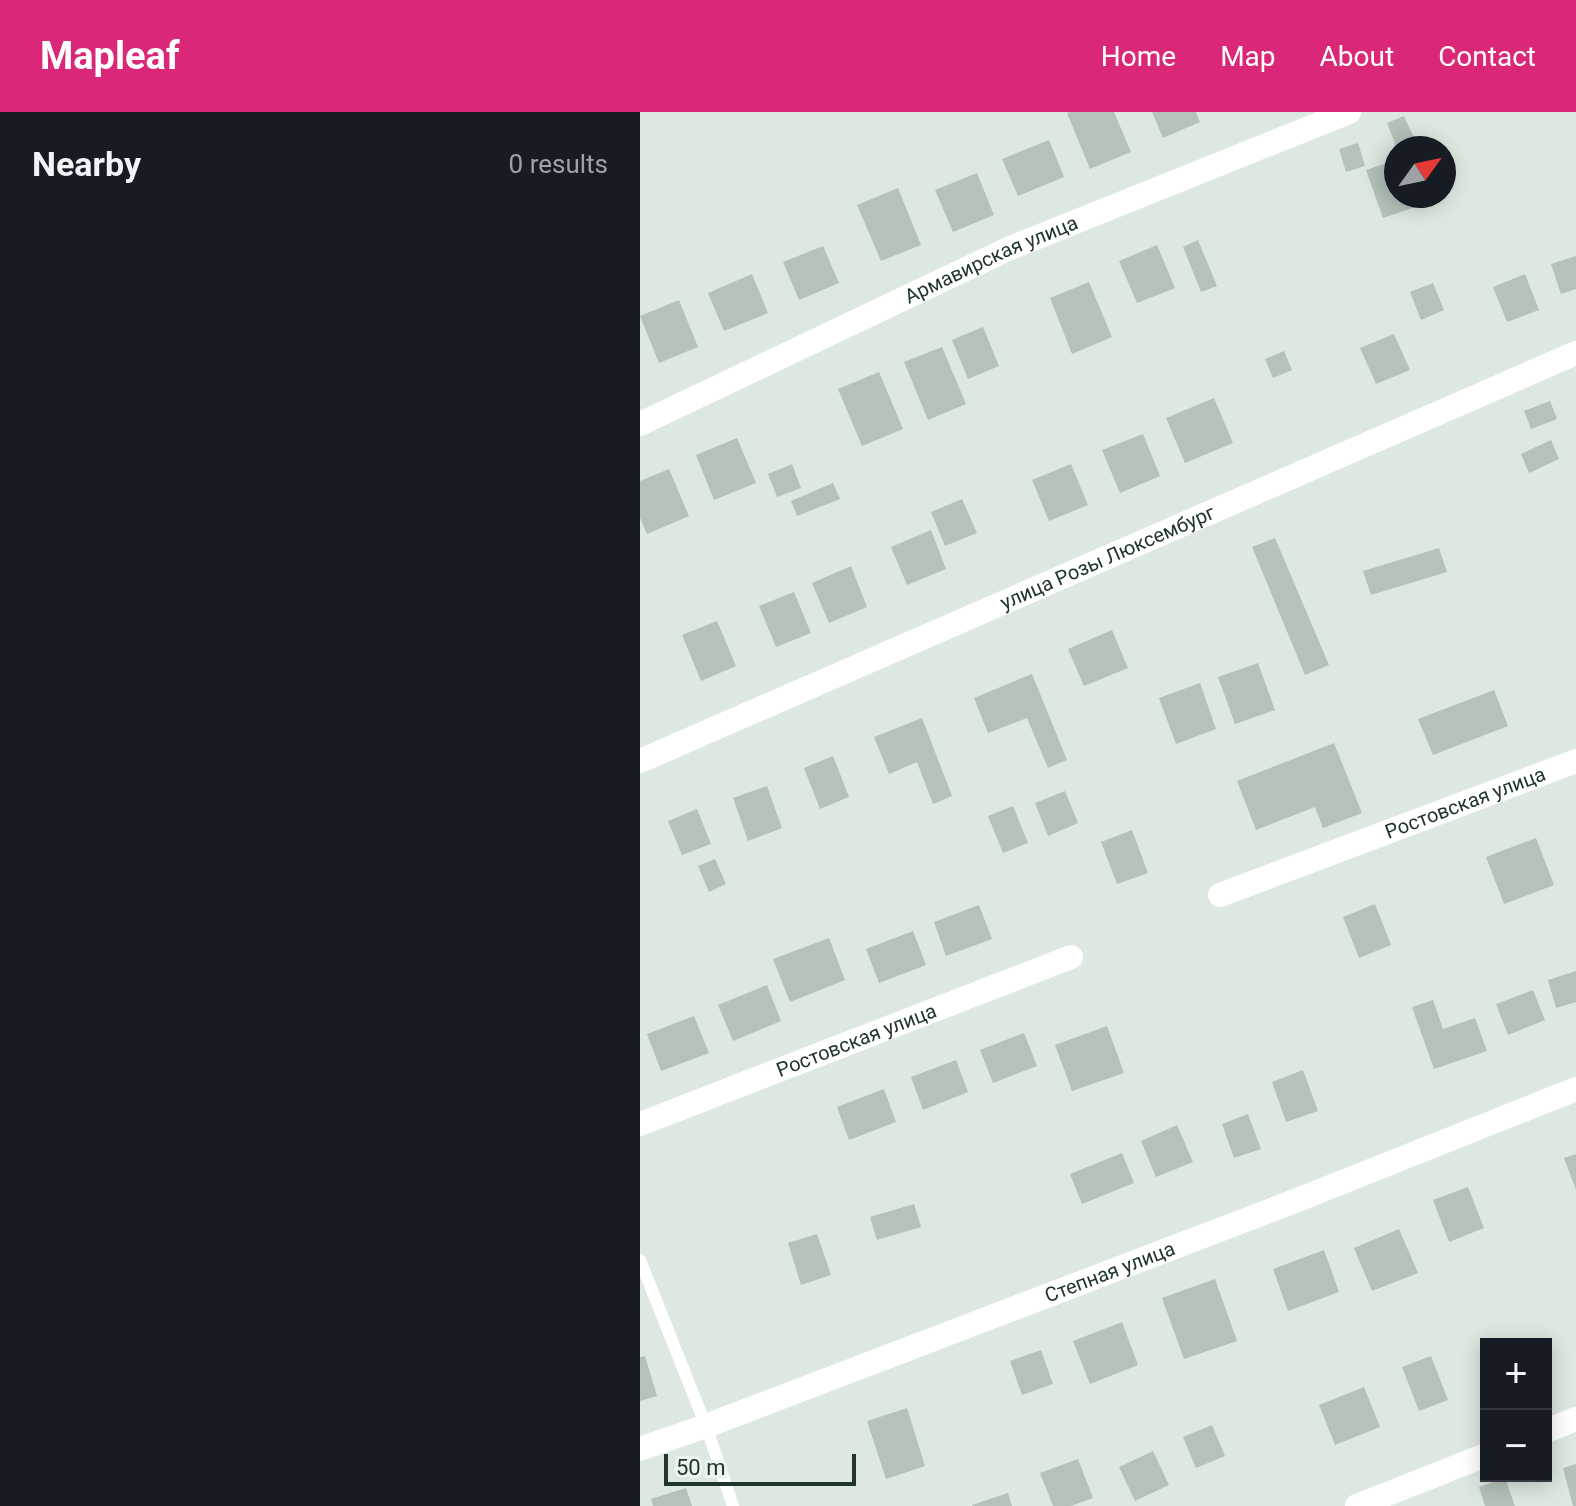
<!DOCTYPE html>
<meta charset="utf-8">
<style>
:root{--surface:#171b24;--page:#20242c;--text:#f1f3f6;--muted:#9ea1a6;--line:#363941;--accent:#db2777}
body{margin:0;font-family:Roboto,sans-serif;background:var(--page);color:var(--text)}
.controls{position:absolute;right:24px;bottom:24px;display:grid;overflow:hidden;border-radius:0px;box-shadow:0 4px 20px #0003}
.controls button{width:72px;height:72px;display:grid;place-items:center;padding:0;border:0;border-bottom:2px solid var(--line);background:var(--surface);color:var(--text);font:40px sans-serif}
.compass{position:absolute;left:744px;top:24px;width:72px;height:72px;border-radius:50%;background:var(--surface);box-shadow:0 4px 20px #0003;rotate:57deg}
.scale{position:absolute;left:24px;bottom:20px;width:192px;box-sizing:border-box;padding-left:8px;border:4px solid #20362c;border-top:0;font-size:22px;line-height:28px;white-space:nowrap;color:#20362c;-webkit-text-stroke:6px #edf5f0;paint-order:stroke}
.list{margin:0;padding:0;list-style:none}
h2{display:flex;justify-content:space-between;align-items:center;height:104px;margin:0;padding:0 32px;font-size:34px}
h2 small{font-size:26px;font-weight:400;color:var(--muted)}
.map{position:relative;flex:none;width:936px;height:1394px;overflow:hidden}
header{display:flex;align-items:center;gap:48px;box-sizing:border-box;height:112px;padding:0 40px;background:var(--accent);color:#fff}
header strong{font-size:38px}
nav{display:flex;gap:44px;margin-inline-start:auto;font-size:28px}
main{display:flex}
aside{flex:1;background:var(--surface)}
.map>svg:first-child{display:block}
</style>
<header>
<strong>Mapleaf</strong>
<nav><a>Home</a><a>Map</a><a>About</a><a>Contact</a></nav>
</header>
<main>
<aside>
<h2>Nearby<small>0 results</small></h2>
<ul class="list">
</ul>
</aside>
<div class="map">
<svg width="936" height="1394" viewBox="0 0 936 1394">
<rect width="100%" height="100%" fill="#dde8e1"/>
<g fill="#b3c3ba">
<polygon points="430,0 474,0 491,40 450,57 427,1"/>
<polygon points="512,0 556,0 560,10 523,26"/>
<polygon points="764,4 774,26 756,34 747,11"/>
<polygon points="409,28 424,65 378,84 362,47"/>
<polygon points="718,31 725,54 706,60 699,37"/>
<polygon points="756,48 756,84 782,84 784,92 743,106 726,58"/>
<polygon points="337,61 354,103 313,120 295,78"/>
<polygon points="258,76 281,133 241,149 217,93"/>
<polygon points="558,128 577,174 561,180 543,135"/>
<polygon points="517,133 535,176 497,191 479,149"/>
<polygon points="183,134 199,171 159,188 143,150"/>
<polygon points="936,144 936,177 921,182 911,152"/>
<polygon points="112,162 128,201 84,219 68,181"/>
<polygon points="885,162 899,198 867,210 853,175"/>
<polygon points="449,170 472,225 432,242 410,186"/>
<polygon points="793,171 804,198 781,208 770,180"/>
<polygon points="39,188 58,235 19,251 0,204"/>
<polygon points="343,215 359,254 328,267 312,228"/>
<polygon points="754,222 770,258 736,272 720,236"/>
<polygon points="302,235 326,292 288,308 264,250"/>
<polygon points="644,239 652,258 633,266 625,247"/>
<polygon points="239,260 263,317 222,334 198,277"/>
<polygon points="574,286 593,331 545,351 526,306"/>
<polygon points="910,289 917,307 891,317 884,299"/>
<polygon points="503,322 520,364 480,381 462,338"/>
<polygon points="97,326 116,371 74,388 56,343"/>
<polygon points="911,328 919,347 889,361 881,342"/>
<polygon points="152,352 161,376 137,385 128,362"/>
<polygon points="431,352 448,393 409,409 392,368"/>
<polygon points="29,357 49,404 7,422 0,406 0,369"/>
<polygon points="193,371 200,387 157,404 151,389"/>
<polygon points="322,387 337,421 305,434 291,400"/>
<polygon points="291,418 306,457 267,473 251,435"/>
<polygon points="635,426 689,553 665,563 612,435"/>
<polygon points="799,436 807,460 731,483 723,459"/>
<polygon points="211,454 227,495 189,511 172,471"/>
<polygon points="154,480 171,521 136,535 119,494"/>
<polygon points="77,509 96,554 61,569 42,523"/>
<polygon points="472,518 488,556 444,574 428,537"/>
<polygon points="618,551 635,598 595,612 578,565"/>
<polygon points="392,562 427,648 408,656 387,606 348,621 334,586"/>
<polygon points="560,571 576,617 536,632 519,586"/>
<polygon points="854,578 868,614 793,643 778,607"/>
<polygon points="282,606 312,684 293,692 277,650 249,662 234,625"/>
<polygon points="694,631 722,701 683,716 675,695 616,718 597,669"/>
<polygon points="193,644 209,685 180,697 164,656"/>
<polygon points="127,674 142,716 108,729 93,686"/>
<polygon points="425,679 438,711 408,724 395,691"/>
<polygon points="373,694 388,731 363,741 348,704"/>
<polygon points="57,697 71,732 42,743 28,709"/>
<polygon points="492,718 508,761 477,772 461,730"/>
<polygon points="896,726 914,773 864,792 846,745"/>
<polygon points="75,747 86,772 69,780 58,754"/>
<polygon points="735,792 751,833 719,846 703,805"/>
<polygon points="339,793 352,827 306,844 294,810"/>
<polygon points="273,819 286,853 239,871 226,837"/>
<polygon points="189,826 205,868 150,890 133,847"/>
<polygon points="936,859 936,890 916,896 908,868"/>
<polygon points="127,873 141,909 93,929 78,893"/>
<polygon points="893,878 905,908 868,923 856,892"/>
<polygon points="793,888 803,917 835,906 847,939 794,957 772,895"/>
<polygon points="54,904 69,941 21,959 7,922"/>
<polygon points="467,914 484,961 432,979 415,933"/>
<polygon points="384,921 397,954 353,971 340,938"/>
<polygon points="316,948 328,980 283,998 271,965"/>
<polygon points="663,958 678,999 646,1010 632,970"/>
<polygon points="244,977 256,1010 209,1028 197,995"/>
<polygon points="608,1002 621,1037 594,1046 582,1012"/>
<polygon points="537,1013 553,1050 516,1065 501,1029"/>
<polygon points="482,1041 494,1071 442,1092 430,1062"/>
<polygon points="936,1042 936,1078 924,1046"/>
<polygon points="828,1075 844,1116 809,1130 793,1088"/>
<polygon points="274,1092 281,1115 237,1128 230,1105"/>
<polygon points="759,1117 778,1161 732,1179 714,1136"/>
<polygon points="177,1122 191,1163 161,1173 148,1131"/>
<polygon points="684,1138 699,1180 648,1199 633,1157"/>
<polygon points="575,1167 597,1229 544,1247 522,1186"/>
<polygon points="482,1210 498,1253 450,1272 433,1229"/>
<polygon points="401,1238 413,1272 382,1283 370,1249"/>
<polygon points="5,1244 17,1284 0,1289 0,1245"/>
<polygon points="791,1244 808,1288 779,1299 762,1255"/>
<polygon points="724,1275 740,1315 695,1333 679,1293"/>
<polygon points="267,1296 285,1354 246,1367 227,1309"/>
<polygon points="572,1313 585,1344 556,1356 543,1325"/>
<polygon points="513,1339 529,1373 495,1389 479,1355"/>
<polygon points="438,1347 453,1386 431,1394 413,1394 400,1361"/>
<polygon points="936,1352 936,1394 933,1394 923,1356"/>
<polygon points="865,1366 875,1394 845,1394 839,1375"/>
<polygon points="46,1376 52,1394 13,1394 11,1387"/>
<polygon points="368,1381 372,1394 332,1394 332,1393"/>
</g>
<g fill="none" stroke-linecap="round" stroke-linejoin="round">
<polyline stroke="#fff" stroke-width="12" points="0,1148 66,1314 93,1394"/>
<g stroke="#fff" stroke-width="24">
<path id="s1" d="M0 312 368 137 709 0"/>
<path id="s2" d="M0 649 936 241"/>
<path id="s3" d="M580 783 936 649"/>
<path id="s4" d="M0 1012 431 845"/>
<polyline points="906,1319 936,1307"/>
<path id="s5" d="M0 1337 66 1314 655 1089 936 977"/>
<polyline points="717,1394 846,1343"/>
</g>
</g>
<g text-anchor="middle" stroke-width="7" stroke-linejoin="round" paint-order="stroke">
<g font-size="20" fill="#20362c" stroke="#edf5f0">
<text dy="7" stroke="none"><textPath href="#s1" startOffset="388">Армавирская улица</textPath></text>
<text dy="7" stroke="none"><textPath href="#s2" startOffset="510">улица Розы Люксембург</textPath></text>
<text dy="7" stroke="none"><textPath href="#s3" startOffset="262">Ростовская улица</textPath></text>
<text dy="7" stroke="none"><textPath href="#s4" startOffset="232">Ростовская улица</textPath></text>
<text dy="7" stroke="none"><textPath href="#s5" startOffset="502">Степная улица</textPath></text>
</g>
</g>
</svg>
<div class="controls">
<button>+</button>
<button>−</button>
</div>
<svg class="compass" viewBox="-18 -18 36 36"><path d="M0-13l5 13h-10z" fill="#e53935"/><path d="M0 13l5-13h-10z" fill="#9ea1a6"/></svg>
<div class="scale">50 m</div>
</div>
</main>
